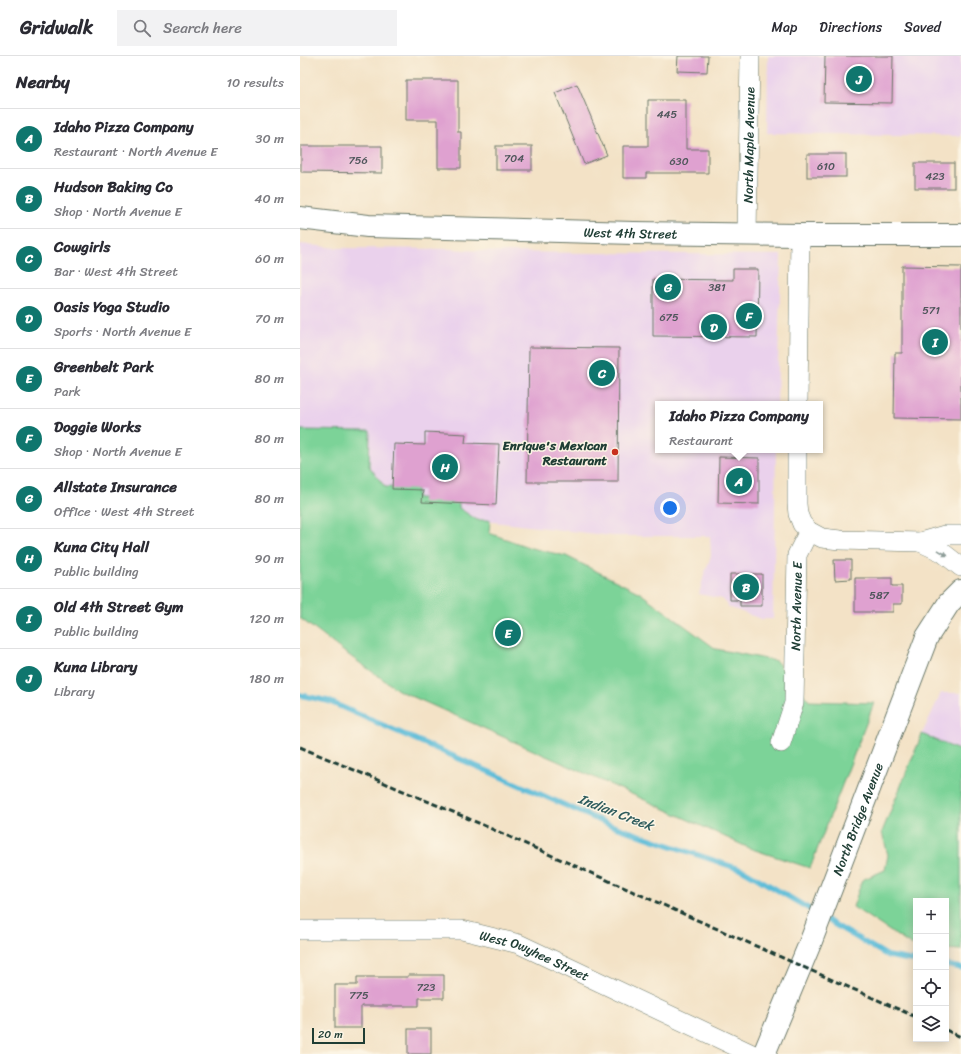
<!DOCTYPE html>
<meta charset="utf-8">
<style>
:root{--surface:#fff;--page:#f2f2f3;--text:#2b2b33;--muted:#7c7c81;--line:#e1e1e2;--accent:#0f766e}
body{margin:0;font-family:Sriracha,sans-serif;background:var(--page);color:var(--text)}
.controls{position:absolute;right:12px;bottom:12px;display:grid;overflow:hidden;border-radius:0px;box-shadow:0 2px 10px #0003}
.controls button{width:36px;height:36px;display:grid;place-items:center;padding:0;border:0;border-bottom:1px solid var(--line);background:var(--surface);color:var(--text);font:20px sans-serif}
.scale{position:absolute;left:12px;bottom:10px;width:53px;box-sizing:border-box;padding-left:4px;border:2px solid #1f3d34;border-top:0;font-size:11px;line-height:14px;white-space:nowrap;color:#1f3d34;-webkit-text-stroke:3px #fcf5e5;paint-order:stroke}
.you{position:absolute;left:370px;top:452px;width:14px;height:14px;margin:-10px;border:3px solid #fff;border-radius:50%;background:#1a73e8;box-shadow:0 0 0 6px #1a73e833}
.badge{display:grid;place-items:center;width:26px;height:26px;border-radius:50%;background:var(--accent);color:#fff;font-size:13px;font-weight:700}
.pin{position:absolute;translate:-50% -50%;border:2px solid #fff;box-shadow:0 1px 4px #0006}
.popup{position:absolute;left:355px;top:345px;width:168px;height:52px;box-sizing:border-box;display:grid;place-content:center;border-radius:0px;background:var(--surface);filter:drop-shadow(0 1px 3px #0005);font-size:13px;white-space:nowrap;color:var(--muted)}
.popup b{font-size:15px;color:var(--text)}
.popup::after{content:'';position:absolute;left:50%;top:100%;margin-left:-8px;border:8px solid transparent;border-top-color:var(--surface)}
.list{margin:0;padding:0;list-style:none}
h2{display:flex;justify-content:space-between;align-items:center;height:52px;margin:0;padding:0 16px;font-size:17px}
h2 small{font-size:13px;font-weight:400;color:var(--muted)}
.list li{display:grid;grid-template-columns:26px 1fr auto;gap:12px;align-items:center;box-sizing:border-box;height:60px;padding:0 16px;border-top:1px solid var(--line)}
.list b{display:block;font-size:15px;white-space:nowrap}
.list p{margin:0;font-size:13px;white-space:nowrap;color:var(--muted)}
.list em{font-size:13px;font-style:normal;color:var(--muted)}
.icon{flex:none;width:22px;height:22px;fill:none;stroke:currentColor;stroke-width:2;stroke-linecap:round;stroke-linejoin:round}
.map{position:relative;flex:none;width:661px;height:998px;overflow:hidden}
header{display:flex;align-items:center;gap:24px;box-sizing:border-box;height:56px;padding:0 20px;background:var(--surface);border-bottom:1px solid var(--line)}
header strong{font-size:19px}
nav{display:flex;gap:22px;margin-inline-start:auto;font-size:14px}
.search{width:280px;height:36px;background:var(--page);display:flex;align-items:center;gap:10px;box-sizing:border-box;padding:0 14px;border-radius:0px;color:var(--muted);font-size:15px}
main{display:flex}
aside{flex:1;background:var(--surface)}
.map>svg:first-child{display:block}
</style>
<header>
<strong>Gridwalk</strong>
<div class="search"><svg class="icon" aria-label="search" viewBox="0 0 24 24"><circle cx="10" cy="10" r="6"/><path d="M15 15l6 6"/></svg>Search here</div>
<nav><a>Map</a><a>Directions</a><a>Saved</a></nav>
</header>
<main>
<aside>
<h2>Nearby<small>10 results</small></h2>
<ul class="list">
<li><span class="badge">A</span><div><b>Idaho Pizza Company</b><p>Restaurant · North Avenue E</p></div><em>30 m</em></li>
<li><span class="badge">B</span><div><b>Hudson Baking Co</b><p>Shop · North Avenue E</p></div><em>40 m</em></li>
<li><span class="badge">C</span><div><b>Cowgirls</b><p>Bar · West 4th Street</p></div><em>60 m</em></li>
<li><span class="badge">D</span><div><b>Oasis Yoga Studio</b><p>Sports · North Avenue E</p></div><em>70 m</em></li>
<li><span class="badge">E</span><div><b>Greenbelt Park</b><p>Park</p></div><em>80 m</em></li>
<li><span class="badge">F</span><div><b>Doggie Works</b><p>Shop · North Avenue E</p></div><em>80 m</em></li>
<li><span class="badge">G</span><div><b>Allstate Insurance</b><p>Office · West 4th Street</p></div><em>80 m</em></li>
<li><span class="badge">H</span><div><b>Kuna City Hall</b><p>Public building</p></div><em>90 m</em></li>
<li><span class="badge">I</span><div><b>Old 4th Street Gym</b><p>Public building</p></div><em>120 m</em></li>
<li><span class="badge">J</span><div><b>Kuna Library</b><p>Library</p></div><em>180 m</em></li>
</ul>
</aside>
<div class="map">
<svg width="661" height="998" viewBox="0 0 661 998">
<rect width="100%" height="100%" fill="#fcf5e5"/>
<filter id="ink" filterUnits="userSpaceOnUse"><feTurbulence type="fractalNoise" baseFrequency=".025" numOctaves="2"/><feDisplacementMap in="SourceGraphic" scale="8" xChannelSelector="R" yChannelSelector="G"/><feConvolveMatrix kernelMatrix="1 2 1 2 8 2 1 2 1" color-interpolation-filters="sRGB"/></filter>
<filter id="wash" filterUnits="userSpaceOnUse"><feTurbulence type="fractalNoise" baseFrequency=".012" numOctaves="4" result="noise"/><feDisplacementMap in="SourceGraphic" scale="16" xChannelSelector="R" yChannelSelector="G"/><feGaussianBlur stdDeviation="0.9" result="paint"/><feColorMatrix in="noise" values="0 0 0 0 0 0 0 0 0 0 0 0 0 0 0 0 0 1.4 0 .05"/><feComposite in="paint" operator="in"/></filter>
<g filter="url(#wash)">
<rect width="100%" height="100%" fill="#f3e2c6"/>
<g fill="#ead1ec">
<polygon points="468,0 661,0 661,80 467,77"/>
<polygon points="0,188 38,192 151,193 196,196 481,199 477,348 358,348 358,394 476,394 473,563 461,563 428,551 423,543 399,538 404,519 411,500 410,480 312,480 177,464 159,452 159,443 116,442 116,432 85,431 69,410 70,375 0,374"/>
<polygon points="641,637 661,637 661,695 622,678"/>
</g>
<g fill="#7bd398" stroke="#4d8866">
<polygon points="0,374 70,375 69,410 85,431 117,432 117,442 159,443 159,452 177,464 190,464 189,477 231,492 266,500 340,537 416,593 476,605 509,645 574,647 510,812 449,792 354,748 98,634 43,595 0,562"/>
<polygon points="622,678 661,695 661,894 646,893 646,845 616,845 616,890 611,889 553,851 562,824 585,814 588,799 582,776"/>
</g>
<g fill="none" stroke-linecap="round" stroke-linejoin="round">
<g stroke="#5abbd8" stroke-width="5.5">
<polyline points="0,639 28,645 310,769 445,815 516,857"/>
<polyline points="525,863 588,900 616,905"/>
<polyline points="646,909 661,912"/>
</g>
</g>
<g id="blocks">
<g fill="#dfa1d0">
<polygon points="378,0 408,0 407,16 377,15"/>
<polygon points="525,0 593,0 592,47 524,46"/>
<polygon points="106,24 158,24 158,76 161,76 161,112 138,112 138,64 106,64"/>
<polygon points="277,28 307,99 284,108 255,37"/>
<polygon points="348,44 386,44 386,93 408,93 408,117 346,117 346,122 323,122 323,90 348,90"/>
<polygon points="1,90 82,90 82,117 1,116"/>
<rect x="196" y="90" width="36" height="24"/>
<rect x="507" y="98" width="39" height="23"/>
<rect x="615" y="107" width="39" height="25"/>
<polygon points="602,210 661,211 661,363 594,362 595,297 602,297"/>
<polygon points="433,213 458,213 457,281 353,280 353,223 433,224"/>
<polygon points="229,291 319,292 318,426 227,426"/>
<polygon points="125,376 166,378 165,387 199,388 196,449 122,446 123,434 92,433 94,388 125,389"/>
<polygon points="419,401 459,402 459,448 418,447"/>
<polygon points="534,504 551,504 551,523 535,524"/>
<polygon points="430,518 462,518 462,550 440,550 440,544 430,544"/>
<polygon points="555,522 592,522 592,530 602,530 602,548 593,548 593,556 555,556"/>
<polygon points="108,919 144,919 144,942 119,942 119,950 61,950 61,972 35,972 35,929 57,929 57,921 108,921"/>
<rect x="108" y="973" width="23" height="25"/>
</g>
</g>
</g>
<g filter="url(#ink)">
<use href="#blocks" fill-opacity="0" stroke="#697767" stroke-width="1"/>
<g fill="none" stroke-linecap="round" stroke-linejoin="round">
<defs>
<g id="minor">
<path id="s1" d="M447 178 450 0"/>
<polyline points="498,348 500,179"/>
<polyline points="497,394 497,448 498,458 502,468 509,475 522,482 540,484 620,486"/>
<polyline points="661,479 644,479 620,486 642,496 661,511"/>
<path id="s2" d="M481 687 494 647 497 499 509 475"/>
<path id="s3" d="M0 874H162L219 888 452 998"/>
</g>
<g id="major">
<path id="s4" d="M0 162 68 170 334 177 500 179H661"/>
<path id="s5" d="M464 998 511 885 627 581 649 547 661 535"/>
</g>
</defs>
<use href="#minor" stroke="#697767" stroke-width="20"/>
<use href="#major" stroke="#697767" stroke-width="24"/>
<use href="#minor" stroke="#fff" stroke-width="19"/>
<use href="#major" stroke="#fff" stroke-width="22"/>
<g stroke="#1f3d34" stroke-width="3" stroke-dasharray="6 3" stroke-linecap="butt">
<polyline points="0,691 167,762 616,961"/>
<polyline points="646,974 661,981"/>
</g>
</g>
<defs><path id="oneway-solid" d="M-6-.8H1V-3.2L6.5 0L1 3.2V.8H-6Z"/></defs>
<use fill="#8f9e9a" href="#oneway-solid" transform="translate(643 497) rotate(31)"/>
</g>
<circle fill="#c8321e" stroke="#fcf5e5" stroke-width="1.5" cx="315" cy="396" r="4"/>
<g text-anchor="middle" stroke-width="3" stroke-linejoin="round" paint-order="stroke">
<g font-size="11" fill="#4f565b">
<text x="367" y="62">445</text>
<text x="214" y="106">704</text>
<text x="58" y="108">756</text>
<text x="379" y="109">630</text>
<text x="526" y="114">610</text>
<text x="635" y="124">423</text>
<text x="417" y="235">381</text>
<text x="631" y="258">571</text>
<text x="369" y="265">675</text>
<text x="579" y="543">587</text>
<text x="126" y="935">723</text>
<text x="59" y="943">775</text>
</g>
<g font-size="13" fill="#1f3d34" stroke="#fcf5e5">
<text dy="5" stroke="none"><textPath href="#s1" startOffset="89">North Maple Avenue</textPath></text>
<text dy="5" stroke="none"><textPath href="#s4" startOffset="331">West 4th Street</textPath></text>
<text dy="5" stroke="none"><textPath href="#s2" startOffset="139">North Avenue E</textPath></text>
<text dy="5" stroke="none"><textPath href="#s5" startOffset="253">North Bridge Avenue</textPath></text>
<text dy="5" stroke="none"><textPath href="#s3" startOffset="239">West Owyhee Street</textPath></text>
</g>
<g font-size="13" font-weight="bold" fill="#1f3d34" stroke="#fcf5e5" text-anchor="end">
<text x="307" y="394">Enrique's Mexican<tspan x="307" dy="15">Restaurant</tspan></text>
</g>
<g font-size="14" font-style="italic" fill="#2e5c5d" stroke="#fcf5e5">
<text transform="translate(316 756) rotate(21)" y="5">Indian Creek</text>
</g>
</g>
</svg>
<div class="controls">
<button>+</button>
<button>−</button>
<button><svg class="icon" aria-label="locate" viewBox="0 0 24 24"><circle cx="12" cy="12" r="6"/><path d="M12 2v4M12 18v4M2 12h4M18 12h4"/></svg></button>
<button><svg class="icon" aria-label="layers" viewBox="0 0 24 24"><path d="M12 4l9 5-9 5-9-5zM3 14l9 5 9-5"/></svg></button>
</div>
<div class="scale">20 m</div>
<div class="you"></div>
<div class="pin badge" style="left:439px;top:425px">A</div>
<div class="popup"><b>Idaho Pizza Company</b>Restaurant</div>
<div class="pin badge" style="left:446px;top:531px">B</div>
<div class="pin badge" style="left:302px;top:317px">C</div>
<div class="pin badge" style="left:414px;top:271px">D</div>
<div class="pin badge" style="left:208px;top:577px">E</div>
<div class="pin badge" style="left:449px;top:260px">F</div>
<div class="pin badge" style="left:368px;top:231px">G</div>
<div class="pin badge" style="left:145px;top:411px">H</div>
<div class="pin badge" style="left:635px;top:286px">I</div>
<div class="pin badge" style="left:559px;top:23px">J</div>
</div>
</main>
